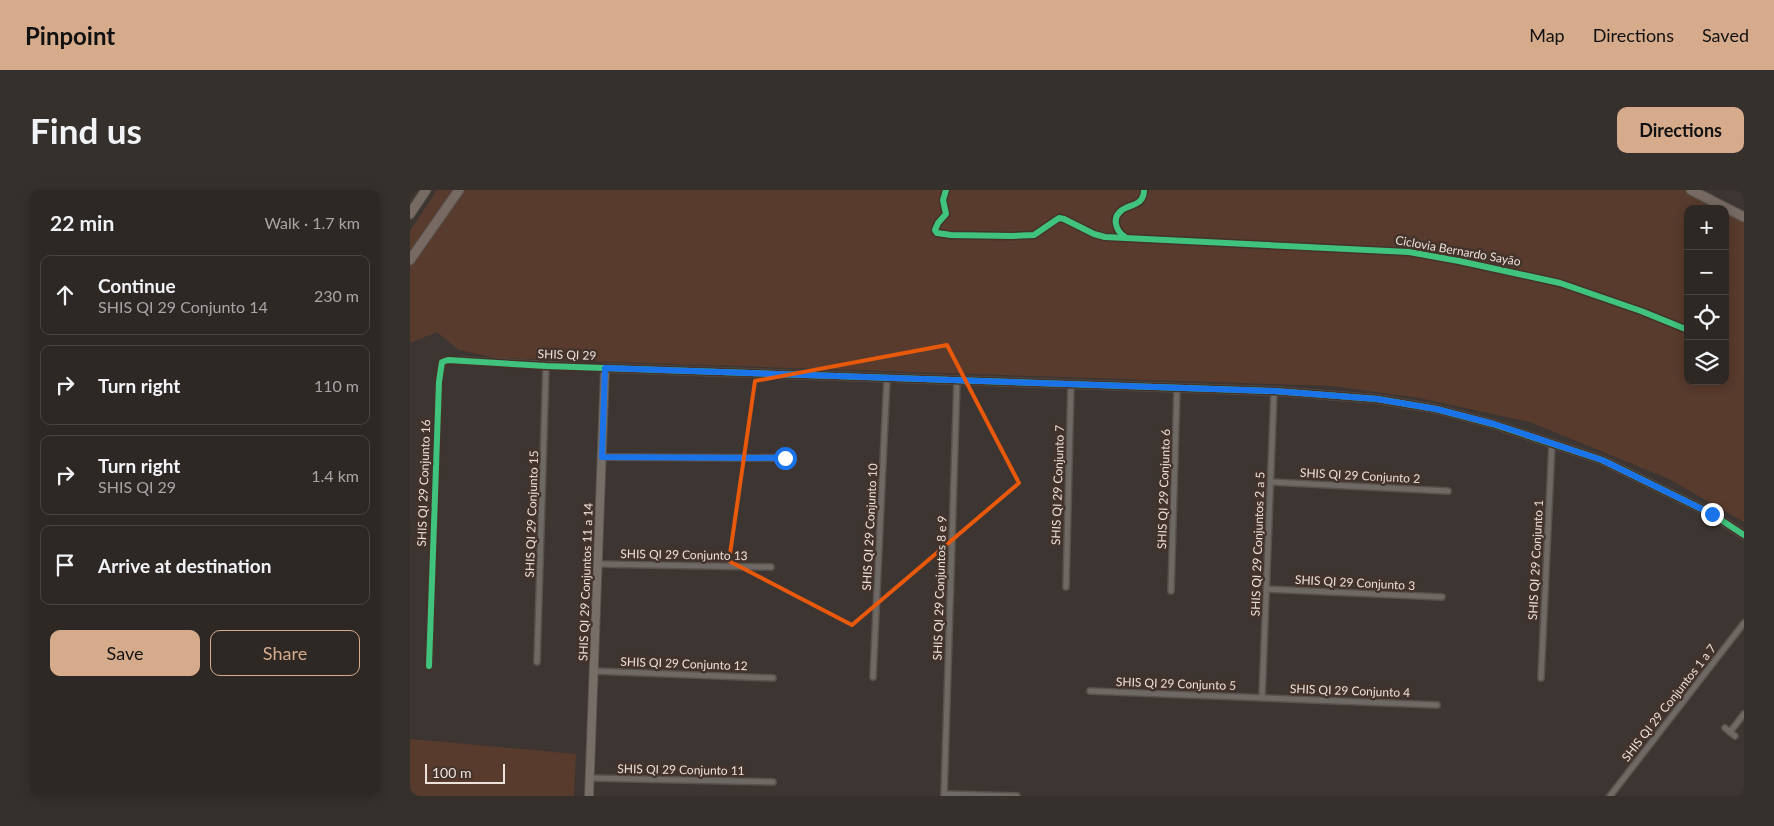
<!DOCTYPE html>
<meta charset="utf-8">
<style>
:root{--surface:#2e2825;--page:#36302d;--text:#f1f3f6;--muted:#a7a6a7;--line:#494442;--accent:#d6ab8b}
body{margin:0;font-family:Lato,sans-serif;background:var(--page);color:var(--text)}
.controls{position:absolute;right:15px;top:15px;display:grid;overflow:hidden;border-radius:10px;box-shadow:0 2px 12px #0003}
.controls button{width:45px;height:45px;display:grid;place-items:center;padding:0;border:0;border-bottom:1px solid var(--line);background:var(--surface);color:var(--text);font:25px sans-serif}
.scale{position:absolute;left:15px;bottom:12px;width:80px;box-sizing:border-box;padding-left:5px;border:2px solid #ece1db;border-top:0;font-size:14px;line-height:18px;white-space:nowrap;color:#ece1db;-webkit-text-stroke:4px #43332b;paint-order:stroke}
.stop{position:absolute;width:15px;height:15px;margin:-11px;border:4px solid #1a73e8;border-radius:50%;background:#fff}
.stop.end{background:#1a73e8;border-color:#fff;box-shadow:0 1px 5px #0008}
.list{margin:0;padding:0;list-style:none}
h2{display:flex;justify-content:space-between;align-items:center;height:65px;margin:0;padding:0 20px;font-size:21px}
h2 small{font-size:16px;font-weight:400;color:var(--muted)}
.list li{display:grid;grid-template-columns:32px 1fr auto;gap:15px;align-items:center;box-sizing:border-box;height:80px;margin:0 10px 10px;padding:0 10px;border:1px solid var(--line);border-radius:10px}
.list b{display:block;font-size:19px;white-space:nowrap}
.list p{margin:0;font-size:16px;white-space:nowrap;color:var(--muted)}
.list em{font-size:16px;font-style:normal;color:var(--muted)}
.actions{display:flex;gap:10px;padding:15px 20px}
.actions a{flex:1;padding:11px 0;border:1px solid var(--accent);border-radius:10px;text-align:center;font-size:18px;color:var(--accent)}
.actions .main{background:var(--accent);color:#111}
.icon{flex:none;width:28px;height:28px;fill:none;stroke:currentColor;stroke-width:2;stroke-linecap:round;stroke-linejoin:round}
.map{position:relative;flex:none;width:1334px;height:606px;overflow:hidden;border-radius:10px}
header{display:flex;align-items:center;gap:30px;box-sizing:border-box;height:70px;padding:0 25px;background:var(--accent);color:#111}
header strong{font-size:24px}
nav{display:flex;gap:28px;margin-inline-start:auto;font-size:18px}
.intro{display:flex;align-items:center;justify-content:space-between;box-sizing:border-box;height:120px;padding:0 30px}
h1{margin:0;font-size:35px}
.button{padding:12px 22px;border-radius:10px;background:var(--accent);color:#111;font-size:18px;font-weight:700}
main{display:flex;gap:30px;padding:0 30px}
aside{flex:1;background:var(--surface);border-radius:10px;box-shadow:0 2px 12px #0003}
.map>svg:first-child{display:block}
</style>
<header>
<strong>Pinpoint</strong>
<nav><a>Map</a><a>Directions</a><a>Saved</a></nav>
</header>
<div class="intro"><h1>Find us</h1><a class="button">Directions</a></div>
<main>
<aside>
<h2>22 min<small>Walk · 1.7 km</small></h2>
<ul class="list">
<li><svg class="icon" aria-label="ahead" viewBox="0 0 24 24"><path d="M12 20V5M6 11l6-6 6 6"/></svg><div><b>Continue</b><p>SHIS QI 29 Conjunto 14</p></div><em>230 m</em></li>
<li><svg class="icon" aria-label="right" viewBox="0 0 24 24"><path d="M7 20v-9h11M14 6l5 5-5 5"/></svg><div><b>Turn right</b></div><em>110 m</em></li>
<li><svg class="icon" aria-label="right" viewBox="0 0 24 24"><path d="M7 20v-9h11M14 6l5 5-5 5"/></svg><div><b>Turn right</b><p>SHIS QI 29</p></div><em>1.4 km</em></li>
<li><svg class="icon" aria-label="arrive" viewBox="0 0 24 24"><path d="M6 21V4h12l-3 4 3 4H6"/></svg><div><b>Arrive at destination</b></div></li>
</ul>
<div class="actions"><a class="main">Save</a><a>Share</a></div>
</aside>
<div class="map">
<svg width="1334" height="606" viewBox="0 0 1334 606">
<rect width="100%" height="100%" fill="#3d3531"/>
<g fill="#583b2d" fill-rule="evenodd">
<path d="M27 0H1283L1334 27V332L1259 289 1120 232 1009 208 922 196 86 168 49 160 27 142 0 153V41ZM1278 19H1315V191H1278Z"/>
<polygon points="0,549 166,564 164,606 0,606"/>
</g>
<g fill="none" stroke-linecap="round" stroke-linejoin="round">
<defs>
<g id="street">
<polyline points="192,267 375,268"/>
<polyline points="861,292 1038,301"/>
<polyline points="187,374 361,377"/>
<polyline points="656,397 661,194"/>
<polyline points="857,399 1032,407"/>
<polyline points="761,401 767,198"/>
<polyline points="127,472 136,176"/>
<polyline points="19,476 29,192 32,172 38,170 50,170 195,178"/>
<polyline points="184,481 363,488"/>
<polyline points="463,487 477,187"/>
<polyline points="1131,488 1142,253"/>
<polyline points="680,501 1027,515"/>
<polyline points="852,508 864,201"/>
<polyline points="1315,538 1325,546"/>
<polyline points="1320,542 1334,524"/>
<polyline points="179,588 363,592"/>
<polyline points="534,604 607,606"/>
<polyline points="534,606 547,190"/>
<polyline points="1200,606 1334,433"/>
</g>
<polyline id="secondary" points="179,606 195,178 864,201 967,209 1026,219 1083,234 1192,270 1302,324 1334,345"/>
<g id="primary">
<polyline points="1281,0 1334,27"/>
<polyline points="0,24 16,0"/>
<polyline points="0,70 49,0"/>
</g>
</defs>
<use href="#street" stroke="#58514c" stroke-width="8"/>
<use href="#secondary" stroke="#58514c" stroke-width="10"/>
<use href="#primary" stroke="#58514c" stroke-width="11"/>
<use href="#street" stroke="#6f6965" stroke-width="5"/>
<use href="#secondary" stroke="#786e68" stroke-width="8"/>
<use href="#primary" stroke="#766a63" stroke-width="9"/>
<defs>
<g id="cycleway">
<polyline points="536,0 533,10 536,24 528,33 525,40 527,43 541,45 602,46 624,45 649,28 654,29 684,44 695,47 999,62 1049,71 1150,93 1231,121 1278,140"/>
<path d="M715 47C706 41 701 28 712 20 717 16 725 16 730 11 733 8 734 4 734 0"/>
<polyline points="19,476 29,192 32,172 38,170 136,176 864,201 967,209 1026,219 1083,234 1192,270 1302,324 1334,345"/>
</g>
</defs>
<use href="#cycleway" stroke="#43332b" stroke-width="9"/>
<use href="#cycleway" stroke="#40c37c" stroke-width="6"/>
</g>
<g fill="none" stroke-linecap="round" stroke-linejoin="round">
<polyline stroke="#1a73e8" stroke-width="6" points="375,268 192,267 195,178 864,201 967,209 1026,219 1084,234 1192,270 1302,324"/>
</g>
<path fill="none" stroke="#e8590c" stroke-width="4" stroke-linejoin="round" d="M537 155 609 293 442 435 319 371 345 191Z"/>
<g text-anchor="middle" stroke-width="5" stroke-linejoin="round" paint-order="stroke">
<g font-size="12" fill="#ece1db" stroke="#43332b">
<text transform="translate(1048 61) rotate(10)" y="4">Ciclovia Bernardo Sayão</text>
<text transform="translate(157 165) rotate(2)" y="4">SHIS QI 29</text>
<text transform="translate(950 286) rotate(3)" y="4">SHIS QI 29 Conjunto 2</text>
<text transform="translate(14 293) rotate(-88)" y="4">SHIS QI 29 Conjunto 16</text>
<text transform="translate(648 295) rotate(-88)" y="4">SHIS QI 29 Conjunto 7</text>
<text transform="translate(754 299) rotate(-88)" y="4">SHIS QI 29 Conjunto 6</text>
<text transform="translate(122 324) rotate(-88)" y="4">SHIS QI 29 Conjunto 15</text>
<text transform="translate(460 337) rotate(-87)" y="4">SHIS QI 29 Conjunto 10</text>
<text transform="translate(848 354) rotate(-88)" y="4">SHIS QI 29 Conjuntos 2 a 5</text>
<text transform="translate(274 365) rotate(1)" y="4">SHIS QI 29 Conjunto 13</text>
<text transform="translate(1126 370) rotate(-87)" y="4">SHIS QI 29 Conjunto 1</text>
<text transform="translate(176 392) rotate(-88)" y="4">SHIS QI 29 Conjuntos 11 a 14</text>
<text transform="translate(945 393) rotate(3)" y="4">SHIS QI 29 Conjunto 3</text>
<text transform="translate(530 398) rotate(-88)" y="4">SHIS QI 29 Conjuntos 8 e 9</text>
<text transform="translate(274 474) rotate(2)" y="4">SHIS QI 29 Conjunto 12</text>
<text transform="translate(766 494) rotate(2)" y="4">SHIS QI 29 Conjunto 5</text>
<text transform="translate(940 501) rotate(2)" y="4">SHIS QI 29 Conjunto 4</text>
<text transform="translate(1259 513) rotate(-52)" y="4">SHIS QI 29 Conjuntos 1 a 7</text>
<text transform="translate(271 580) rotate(1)" y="4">SHIS QI 29 Conjunto 11</text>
</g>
</g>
</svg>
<div class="controls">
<button>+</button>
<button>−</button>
<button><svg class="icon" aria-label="locate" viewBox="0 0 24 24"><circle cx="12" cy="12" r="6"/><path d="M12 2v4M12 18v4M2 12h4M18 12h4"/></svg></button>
<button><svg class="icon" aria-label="layers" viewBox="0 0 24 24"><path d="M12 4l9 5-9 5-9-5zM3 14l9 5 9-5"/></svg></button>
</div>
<div class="scale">100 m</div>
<div class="stop" style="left:375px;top:268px"></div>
<div class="stop end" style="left:1302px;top:324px"></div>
</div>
</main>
